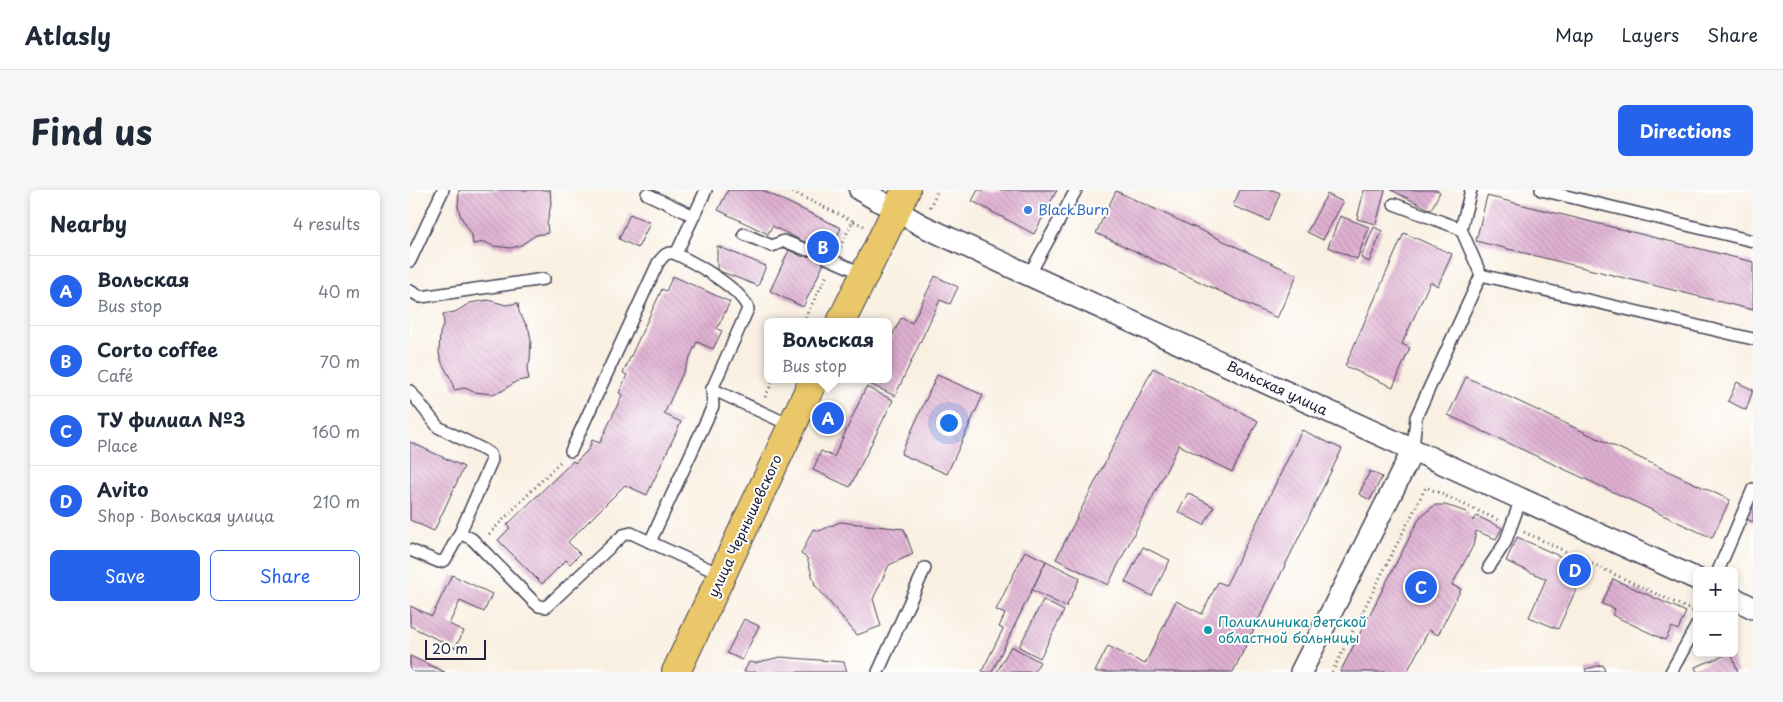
<!DOCTYPE html>
<meta charset="utf-8">
<style>
:root{--surface:#fff;--page:#f6f6f7;--text:#1f2937;--muted:#747a83;--line:#e0e1e3;--accent:#2563eb}
body{margin:0;font-family:"Playpen Sans",sans-serif;background:var(--page);color:var(--text)}
.controls{position:absolute;right:15px;bottom:15px;display:grid;overflow:hidden;border-radius:8px;box-shadow:0 2px 8px #0003}
.controls button{width:45px;height:45px;display:grid;place-items:center;padding:0;border:0;border-bottom:1px solid var(--line);background:var(--surface);color:var(--text);font:25px sans-serif}
.scale{position:absolute;left:15px;bottom:12px;width:61px;box-sizing:border-box;padding-left:5px;border:2px solid #22223b;border-top:0;font-size:14px;line-height:18px;white-space:nowrap;color:#22223b;-webkit-text-stroke:4px #fff;paint-order:stroke}
.you{position:absolute;left:538px;top:232px;width:18px;height:18px;margin:-12px;border:4px solid #fff;border-radius:50%;background:#1a73e8;box-shadow:0 0 0 8px #1a73e833}
.badge{display:grid;place-items:center;width:32px;height:32px;border-radius:50%;background:var(--accent);color:#fff;font-size:16px;font-weight:700}
.pin{position:absolute;translate:-50% -50%;border:2px solid #fff;box-shadow:0 1px 5px #0006}
.popup{position:absolute;left:354px;top:128px;width:128px;height:65px;box-sizing:border-box;display:grid;place-content:center;border-radius:8px;background:var(--surface);filter:drop-shadow(0 1px 4px #0005);font-size:16px;white-space:nowrap;color:var(--muted)}
.popup b{font-size:19px;color:var(--text)}
.popup::after{content:'';position:absolute;left:50%;top:100%;margin-left:-10px;border:10px solid transparent;border-top-color:var(--surface)}
.list{margin:0;padding:0;list-style:none}
h2{display:flex;justify-content:space-between;align-items:center;height:65px;margin:0;padding:0 20px;font-size:21px}
h2 small{font-size:16px;font-weight:400;color:var(--muted)}
.list li{display:grid;grid-template-columns:32px 1fr auto;gap:15px;align-items:center;box-sizing:border-box;height:70px;padding:0 20px;border-top:1px solid var(--line)}
.list b{display:block;font-size:19px;white-space:nowrap}
.list p{margin:0;font-size:16px;white-space:nowrap;color:var(--muted)}
.list em{font-size:16px;font-style:normal;color:var(--muted)}
.actions{display:flex;gap:10px;padding:15px 20px}
.actions a{flex:1;padding:11px 0;border:1px solid var(--accent);border-radius:8px;text-align:center;font-size:18px;color:var(--accent)}
.actions .main{background:var(--accent);color:#fff}
.map{position:relative;flex:none;width:1343px;height:482px;overflow:hidden;border-radius:8px}
header{display:flex;align-items:center;gap:30px;box-sizing:border-box;height:70px;padding:0 25px;background:var(--surface);border-bottom:1px solid var(--line)}
header strong{font-size:24px}
nav{display:flex;gap:28px;margin-inline-start:auto;font-size:18px}
.intro{display:flex;align-items:center;justify-content:space-between;box-sizing:border-box;height:120px;padding:0 30px}
h1{margin:0;font-size:35px}
.button{padding:12px 22px;border-radius:8px;background:var(--accent);color:#fff;font-size:18px;font-weight:700}
main{display:flex;gap:30px;padding:0 30px}
aside{flex:1;background:var(--surface);border-radius:8px;box-shadow:0 2px 8px #0003}
.map>svg:first-child{display:block}
</style>
<header>
<strong>Atlasly</strong>
<nav><a>Map</a><a>Layers</a><a>Share</a></nav>
</header>
<div class="intro"><h1>Find us</h1><a class="button">Directions</a></div>
<main>
<aside>
<h2>Nearby<small>4 results</small></h2>
<ul class="list">
<li><span class="badge">A</span><div><b>Вольская</b><p>Bus stop</p></div><em>40 m</em></li>
<li><span class="badge">B</span><div><b>Corto coffee</b><p>Café</p></div><em>70 m</em></li>
<li><span class="badge">C</span><div><b>ТУ филиал №3</b><p>Place</p></div><em>160 m</em></li>
<li><span class="badge">D</span><div><b>Avito</b><p>Shop · Вольская улица</p></div><em>210 m</em></li>
</ul>
<div class="actions"><a class="main">Save</a><a>Share</a></div>
</aside>
<div class="map">
<svg width="1343" height="482" viewBox="0 0 1343 482">
<defs>
<pattern id="building-back-hatch" width="6" height="6" patternUnits="userSpaceOnUse" patternTransform="scale(1.25)"><rect width="6" height="6" fill="#dfb0d1"/><path d="M-1 5l2 2M0 0l6 6M5-1l2 2" fill="none" stroke="#bf97b4"/></pattern>
</defs>
<rect width="100%" height="100%" fill="#fff"/>
<filter id="ink" filterUnits="userSpaceOnUse"><feTurbulence type="fractalNoise" baseFrequency=".02" numOctaves="2"/><feDisplacementMap in="SourceGraphic" scale="10" xChannelSelector="R" yChannelSelector="G"/><feConvolveMatrix kernelMatrix="1 2 1 2 8 2 1 2 1" color-interpolation-filters="sRGB"/></filter>
<filter id="wash" filterUnits="userSpaceOnUse"><feTurbulence type="fractalNoise" baseFrequency=".0096" numOctaves="4" result="noise"/><feDisplacementMap in="SourceGraphic" scale="20" xChannelSelector="R" yChannelSelector="G"/><feGaussianBlur stdDeviation="1.12" result="paint"/><feColorMatrix in="noise" values="0 0 0 0 0 0 0 0 0 0 0 0 0 0 0 0 0 1.4 0 .05"/><feComposite in="paint" operator="in"/></filter>
<g filter="url(#wash)">
<rect width="100%" height="100%" fill="#f9f0e2"/>
<g id="blocks">
<g fill="url(#building-back-hatch)">
<polygon points="49,0 140,0 141,14 137,34 138,43 126,45 111,55 102,58 83,56 75,52 63,54 62,45 51,27 48,17"/>
<polygon points="318,0 352,0 431,38 393,117 360,101 379,60 393,67 399,54 362,36 358,44 308,20"/>
<polygon points="568,0 647,0 624,44 562,11"/>
<polygon points="830,0 863,0 870,3 859,31 823,16"/>
<polygon points="954,0 975,0 966,34 947,29"/>
<polygon points="981,0 1026,0 1030,2 1021,20"/>
<polygon points="706,1 887,85 867,128 686,43"/>
<polygon points="917,4 933,12 913,50 897,42"/>
<polygon points="1077,6 1343,72 1343,120 1066,51"/>
<polygon points="220,24 240,33 228,58 209,49"/>
<polygon points="930,26 959,37 947,69 918,57"/>
<polygon points="964,37 972,41 959,72 951,68"/>
<polygon points="994,43 1042,64 1028,96 1020,92 992,154 1000,158 983,197 935,176"/>
<polygon points="307,56 356,76 348,96 307,80"/>
<polygon points="263,86 320,112 307,139 312,141 303,159 287,152 254,224 271,232 237,305 215,295 158,352 170,364 160,374 156,370 132,394 88,350 100,338 97,335 163,271 165,273 179,259 182,250 190,253 212,205 209,203 217,185 213,183 252,99 256,101"/>
<polygon points="525,86 548,97 540,114 530,110 485,206 460,194 462,189 478,189 478,155 491,128 502,133"/>
<polygon points="78,110 96,115 108,113 109,122 119,140 121,150 120,170 117,180 119,189 107,191 92,201 82,204 64,202 55,198 44,200 42,191 32,173 29,163 30,143 34,133 33,124 45,122 60,113"/>
<polygon points="743,178 848,231 822,282 769,255 698,395 646,369"/>
<polygon points="527,185 573,205 537,284 491,264"/>
<polygon points="1056,187 1320,310 1302,348 1038,225"/>
<polygon points="1327,192 1343,200 1336,220 1318,211"/>
<polygon points="456,197 483,210 440,297 403,280 411,261 424,267"/>
<polygon points="892,240 932,259 823,482 685,482 698,456 735,474 766,411 792,424 808,392 816,395"/>
<polygon points="0,252 54,277 24,341 0,330"/>
<polygon points="960,281 972,287 960,310 949,304"/>
<polygon points="778,303 804,317 794,335 768,322"/>
<polygon points="1343,309 1343,332 1334,328"/>
<polygon points="1025,315 1035,315 1045,318 1056,322 1063,331 1067,326 1092,338 1086,349 1066,341 1063,356 1042,395 1051,399 1028,445 1019,440 997,482 930,482 1010,327"/>
<polygon points="430,332 494,339 503,364 479,375 463,409 471,436 447,445 405,395 397,368 391,364 403,339 409,341"/>
<polygon points="1107,347 1176,378 1148,439 1119,427 1136,389 1096,371"/>
<polygon points="733,357 760,370 742,406 715,392"/>
<polygon points="615,361 636,371 582,482 575,482 572,481 593,439 589,437 595,424 586,420"/>
<polygon points="636,371 670,388 656,417 622,400"/>
<polygon points="42,385 82,404 74,422 50,411 39,434 54,441 45,458 0,436 0,416 22,426"/>
<polygon points="1203,389 1276,422 1268,440 1262,437 1255,450 1202,425 1205,419 1192,414"/>
<polygon points="633,410 654,421 630,468 609,457"/>
<polygon points="334,429 349,436 332,470 317,463"/>
<polygon points="601,456 630,472 624,482 587,482"/>
<polygon points="1321,463 1328,482 1287,482 1285,477"/>
<polygon points="0,466 35,482 0,482"/>
<polygon points="370,467 434,472 437,482 334,482 339,472 345,473"/>
<polygon points="1193,475 1195,481 1176,482 1175,479"/>
</g>
</g>
</g>
<g filter="url(#ink)">
<use href="#blocks" fill-opacity="0" stroke="#424154" stroke-width="1"/>
<g fill="none" stroke-linecap="round" stroke-linejoin="round">
<defs>
<g id="lane">
<polyline points="1131,0 1343,51"/>
<polyline points="237,4 284,26"/>
<polyline points="984,14 1051,39"/>
<polyline points="334,44 362,56 374,51 397,60"/>
<polyline points="417,68 454,84"/>
<polyline points="0,71 33,0"/>
<polyline points="619,85 666,0"/>
<polyline points="1071,85 1343,149"/>
<polyline points="0,101 11,107 134,89"/>
<polyline points="302,199 382,236"/>
<polyline points="0,201 28,237 74,260 80,264 82,270 50,343 35,370 29,372 0,360"/>
<polyline points="1003,260 1006,227 1071,85 1051,39 1061,0"/>
<path d="M161 261 248 73C254 65 257 61 266 64L296 0"/>
<path d="M50 343 62 349 124 412 129 416 136 417 213 345 221 343 240 352 303 216 302 199 338 119C332 99 285 73 266 64"/>
<polyline points="240,352 312,385"/>
<polyline points="1079,377 1095,353 1111,309"/>
<polyline points="1308,381 1343,299"/>
<polyline points="468,482 515,378"/>
<polyline points="1261,482 1287,435"/>
</g>
<g id="street">
<polyline points="450,0 513,36 619,85 1287,389"/>
<polyline points="1324,408 1343,418"/>
<polyline points="891,482 1003,260"/>
</g>
<g id="primary">
<polyline points="431,132 496,0"/>
<polyline points="266,482 404,189"/>
</g>
</defs>
<use href="#lane" stroke="#424154" stroke-width="14"/>
<use href="#street" stroke="#424154" stroke-width="24"/>
<use href="#primary" stroke="#424154" stroke-width="30"/>
<g stroke="#424154" stroke-width="3" stroke-dasharray="1 4" stroke-linecap="butt">
<polyline points="378,0 443,31"/>
<polyline points="520,17 528,0"/>
<polyline points="430,57 443,31 454,36"/>
<polyline points="393,132 418,83"/>
<polyline points="355,207 364,189"/>
<polyline points="1114,342 1283,421"/>
<polyline points="79,344 150,272"/>
<polyline points="1324,440 1327,441"/>
<polyline points="922,482 1016,297 1088,330"/>
</g>
<use href="#lane" stroke="#fff" stroke-width="11"/>
<use href="#street" stroke="#fff" stroke-width="21"/>
<use href="#primary" stroke="#eac769" stroke-width="28"/>
</g>
</g>
<circle fill="#3f7fe0" stroke="#fff" stroke-width="2" cx="618" cy="20" r="5"/>
<circle fill="#0f9aa8" stroke="#fff" stroke-width="2" cx="798" cy="440" r="5"/>
<g text-anchor="middle" stroke-width="4" stroke-linejoin="round" paint-order="stroke">
<g font-size="14" fill="#366cbe" stroke="#fff" text-anchor="start">
<text x="628" y="25">BlackBurn</text>
</g>
<g font-size="14" fill="#22223b" stroke="#fff">
<text transform="translate(867 198) rotate(25)" y="5">Вольская улица</text>
<text transform="translate(335 336) rotate(-65)" y="5">улица Чернышевского</text>
</g>
<g font-size="14" fill="#0d838f" stroke="#fff" text-anchor="start">
<text x="808" y="437">Поликлиника детской<tspan x="808" dy="16">областной больницы</tspan></text>
</g>
</g>
</svg>
<div class="controls">
<button>+</button>
<button>−</button>
</div>
<div class="scale">20 m</div>
<div class="you"></div>
<div class="pin badge" style="left:418px;top:228px">A</div>
<div class="popup"><b>Вольская</b>Bus stop</div>
<div class="pin badge" style="left:413px;top:57px">B</div>
<div class="pin badge" style="left:1011px;top:397px">C</div>
<div class="pin badge" style="left:1165px;top:380px">D</div>
</div>
</main>
